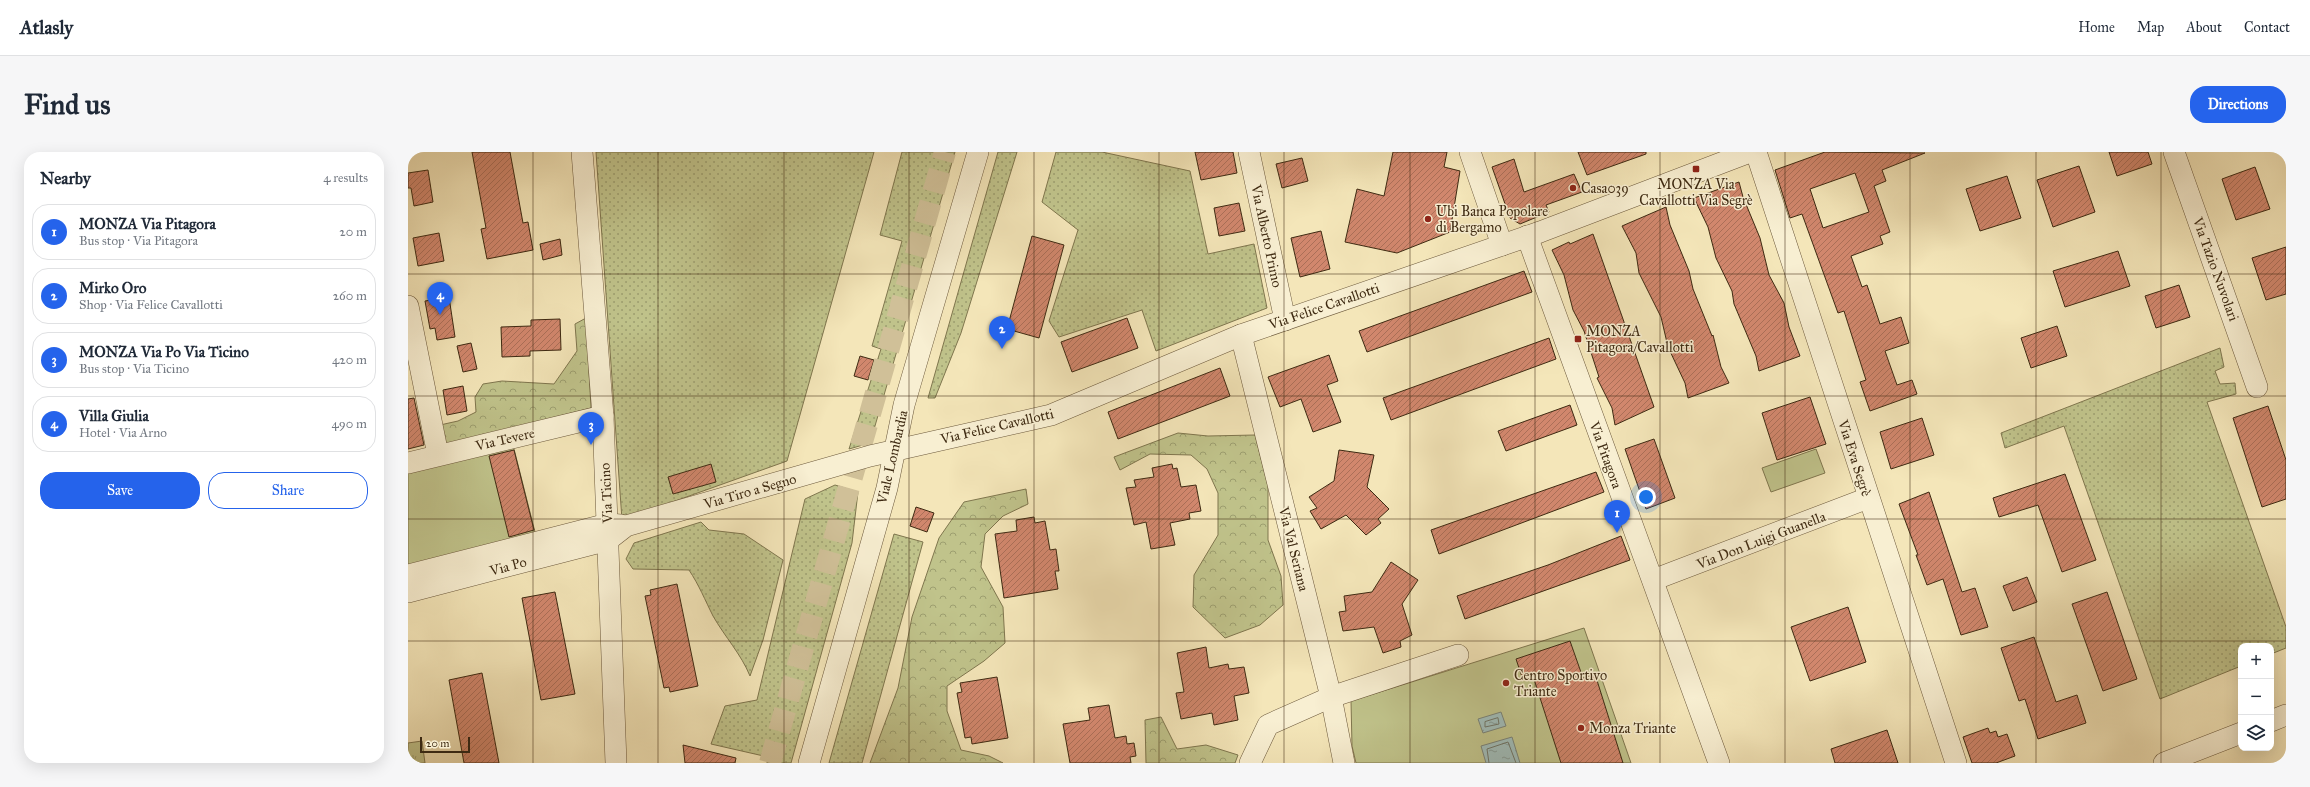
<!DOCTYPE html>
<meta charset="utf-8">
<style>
:root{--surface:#fff;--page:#f6f6f7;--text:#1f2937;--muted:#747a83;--line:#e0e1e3;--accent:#2563eb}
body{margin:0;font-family:"IM FELL Great Primer",serif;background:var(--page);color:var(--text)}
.controls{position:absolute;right:12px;bottom:12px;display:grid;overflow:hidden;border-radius:8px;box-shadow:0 4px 16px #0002}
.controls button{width:36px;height:36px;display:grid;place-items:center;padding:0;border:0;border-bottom:1px solid var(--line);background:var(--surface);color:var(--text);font:20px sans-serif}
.scale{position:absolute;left:12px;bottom:10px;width:50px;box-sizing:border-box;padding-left:4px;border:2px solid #3e2a12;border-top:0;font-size:11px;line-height:14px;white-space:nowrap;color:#3e2a12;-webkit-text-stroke:3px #f8efd2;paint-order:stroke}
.you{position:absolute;left:1238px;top:345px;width:14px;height:14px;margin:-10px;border:3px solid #fff;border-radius:50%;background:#1a73e8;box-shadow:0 0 0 6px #1a73e833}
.badge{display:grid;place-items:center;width:26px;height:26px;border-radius:50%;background:var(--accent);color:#fff;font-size:13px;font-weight:700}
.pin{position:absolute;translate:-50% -33px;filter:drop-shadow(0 1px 2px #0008)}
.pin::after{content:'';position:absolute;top:21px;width:14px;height:12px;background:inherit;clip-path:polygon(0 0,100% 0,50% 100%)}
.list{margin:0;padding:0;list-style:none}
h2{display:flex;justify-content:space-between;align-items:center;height:52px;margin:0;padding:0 16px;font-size:17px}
h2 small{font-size:13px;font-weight:400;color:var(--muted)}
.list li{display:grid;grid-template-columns:26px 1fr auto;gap:12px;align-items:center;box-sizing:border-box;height:56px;margin:0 8px 8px;padding:0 8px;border:1px solid var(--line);border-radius:16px}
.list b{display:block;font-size:15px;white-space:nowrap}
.list p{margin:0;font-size:13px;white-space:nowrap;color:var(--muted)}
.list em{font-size:13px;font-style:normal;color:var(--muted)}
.actions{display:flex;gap:8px;padding:12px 16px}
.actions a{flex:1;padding:9px 0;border:1px solid var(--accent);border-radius:16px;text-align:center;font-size:14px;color:var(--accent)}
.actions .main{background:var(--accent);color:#fff}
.icon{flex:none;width:22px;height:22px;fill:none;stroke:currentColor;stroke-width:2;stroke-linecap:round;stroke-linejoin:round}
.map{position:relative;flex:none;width:1878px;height:611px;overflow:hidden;border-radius:16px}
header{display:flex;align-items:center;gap:24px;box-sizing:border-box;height:56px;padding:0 20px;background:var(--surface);border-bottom:1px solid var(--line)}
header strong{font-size:19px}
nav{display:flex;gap:22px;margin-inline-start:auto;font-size:14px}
.intro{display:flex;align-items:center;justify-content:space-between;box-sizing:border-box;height:96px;padding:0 24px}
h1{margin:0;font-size:28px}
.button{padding:10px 18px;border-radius:16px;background:var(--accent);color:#fff;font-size:14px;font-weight:700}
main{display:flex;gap:24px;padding:0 24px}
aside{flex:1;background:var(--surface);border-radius:16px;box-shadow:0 4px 16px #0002}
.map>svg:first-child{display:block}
</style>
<header>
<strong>Atlasly</strong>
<nav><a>Home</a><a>Map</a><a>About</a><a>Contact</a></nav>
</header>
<div class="intro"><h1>Find us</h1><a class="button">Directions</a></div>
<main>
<aside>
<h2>Nearby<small>4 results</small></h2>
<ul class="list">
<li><span class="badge">1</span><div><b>MONZA Via Pitagora</b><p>Bus stop · Via Pitagora</p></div><em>20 m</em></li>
<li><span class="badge">2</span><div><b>Mirko Oro</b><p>Shop · Via Felice Cavallotti</p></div><em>260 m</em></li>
<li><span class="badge">3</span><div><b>MONZA Via Po Via Ticino</b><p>Bus stop · Via Ticino</p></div><em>420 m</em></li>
<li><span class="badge">4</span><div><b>Villa Giulia</b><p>Hotel · Via Arno</p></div><em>490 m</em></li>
</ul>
<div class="actions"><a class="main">Save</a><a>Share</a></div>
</aside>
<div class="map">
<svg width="1878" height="611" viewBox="0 0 1878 611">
<defs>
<pattern id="grass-dots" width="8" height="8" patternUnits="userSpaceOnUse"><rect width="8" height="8" fill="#c0c38b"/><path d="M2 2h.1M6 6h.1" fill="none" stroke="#9d9f70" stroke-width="1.8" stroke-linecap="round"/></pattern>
<pattern id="forest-crowns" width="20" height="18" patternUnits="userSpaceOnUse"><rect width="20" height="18" fill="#c0c38b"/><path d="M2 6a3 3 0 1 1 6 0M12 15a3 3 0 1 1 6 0" fill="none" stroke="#9d9f70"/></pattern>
<pattern id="park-tufts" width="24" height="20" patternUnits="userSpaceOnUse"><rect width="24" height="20" fill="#c0c38b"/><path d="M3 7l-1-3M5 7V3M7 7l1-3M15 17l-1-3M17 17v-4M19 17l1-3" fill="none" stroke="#9d9f70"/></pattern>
<pattern id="water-ripples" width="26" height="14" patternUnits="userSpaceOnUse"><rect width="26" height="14" fill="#a0bdba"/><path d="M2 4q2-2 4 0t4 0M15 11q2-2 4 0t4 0" fill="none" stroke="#849a96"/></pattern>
<pattern id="building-hatch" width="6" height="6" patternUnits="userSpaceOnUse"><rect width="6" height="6" fill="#d1876d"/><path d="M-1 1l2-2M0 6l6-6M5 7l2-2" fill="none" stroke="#ab6f58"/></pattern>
</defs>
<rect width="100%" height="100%" fill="#f4e6b9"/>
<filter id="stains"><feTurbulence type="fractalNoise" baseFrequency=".005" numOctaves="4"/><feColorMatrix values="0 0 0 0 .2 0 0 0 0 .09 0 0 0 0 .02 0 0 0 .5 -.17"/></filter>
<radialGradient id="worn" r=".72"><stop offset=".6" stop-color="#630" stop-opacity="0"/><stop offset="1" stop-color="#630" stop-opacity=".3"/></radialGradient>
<g fill="url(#grass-dots)" stroke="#7f764e">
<polygon points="188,0 466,0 379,309 214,368"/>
<polygon points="494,0 547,0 462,291 441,297 473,197 464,194 494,89 472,83"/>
<polygon points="590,0 609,0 553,181 527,246 520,246"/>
<polygon points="648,0 694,0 782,19 800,102 846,92 859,156 748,199 734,158 651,185 641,169 670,78 634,50"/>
<polygon points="1812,196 1816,215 1807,219 1812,232 1827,231 1828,242 1799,250 1878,475 1878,496 1863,502 1863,494 1833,494 1833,514 1752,547 1656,274 1597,296 1593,281"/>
<polygon points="427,333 450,340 444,391 383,611 359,611 360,605 303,592 317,554 349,548 397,347"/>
<path d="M293 370 301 378 336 382 375 408 355 488 342 524C333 502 317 485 305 464 297 448 291 433 281 418L225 417 218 407 226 391Z"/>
<polygon points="486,382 515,390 454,611 421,611"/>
</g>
<g fill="url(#forest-crowns)" stroke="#7f764e">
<polygon points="178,166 183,256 37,293 32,273 50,269 68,260 67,245 75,232 94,229 146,232 169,199 167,172"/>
<polygon points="770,281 800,284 847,283 860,334 860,388 873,424 875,453 852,473 817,486 785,455 786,423 810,383 810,341 799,317 783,303 742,302 712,318 706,305"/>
<polygon points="618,337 620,352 595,364 577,382 573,415 595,455 597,491 576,509 539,534 539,559 553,598 581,604 595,611 462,611 490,536 504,465 531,386 556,350"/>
<polygon points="753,565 769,597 798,593 830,603 827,611 738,611 737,568"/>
</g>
<polygon fill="url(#park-tufts)" stroke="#7f764e" points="14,589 17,611 0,611 0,591"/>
<g fill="#c0c38b" stroke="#7f764e">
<polygon points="105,293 128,384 0,415 0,318"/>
<polygon points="1408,297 1417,321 1363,340 1354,316"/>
<polygon points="1176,476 1223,611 948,611 944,594 943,549"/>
</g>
<g fill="url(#water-ripples)" stroke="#798277">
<polygon points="1093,560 1098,574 1075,581 1070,567"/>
<polygon points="1104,585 1112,611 1078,611 1073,594"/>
</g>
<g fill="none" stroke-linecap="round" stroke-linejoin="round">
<g stroke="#6f7466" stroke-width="1">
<polygon points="1090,566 1091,572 1077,575 1077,570"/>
<polyline points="1081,611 1079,597 1100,590 1108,611"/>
</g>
</g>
<g fill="url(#building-hatch)" stroke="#3e2a12" fill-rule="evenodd">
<polygon points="64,0 102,0 115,71 120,70 125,98 79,107 73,77 78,76"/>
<polygon points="787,0 825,0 829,21 793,28"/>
<polygon points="985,0 1039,0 1036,15 1052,19 1042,80 989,101 937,90 949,37 976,44"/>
<polygon points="1170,0 1238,0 1238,2 1179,23"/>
<path d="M1417 0 1517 1 1474 18 1478 29 1466 34 1482 80 1472 84 1475 92 1443 104 1454 135 1459 133 1472 172 1493 165 1501 191 1477 199 1489 233 1504 228 1509 242 1462 259 1452 230 1458 228 1436 159 1430 161 1394 62 1382 66 1367 18ZM1447 21 1461 60 1415 76 1402 37Z"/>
<polygon points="1701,0 1740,0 1744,12 1709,24"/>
<polygon points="894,6 900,29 874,36 868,12"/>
<polygon points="1106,7 1116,40 1166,22 1174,40 1138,53 1141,60 1112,72 1102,66 1084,15"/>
<polygon points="1671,14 1687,60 1645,75 1629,28"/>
<polygon points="1847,15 1862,57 1828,68 1814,27"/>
<polygon points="20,18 25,50 6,54 3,36 0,36 0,21"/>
<polygon points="1599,24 1613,66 1572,79 1558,37"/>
<polygon points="1331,30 1335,45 1352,86 1361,123 1376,151 1381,175 1392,204 1351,219 1348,204 1326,152 1324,139 1308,106 1300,75 1286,46"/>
<polygon points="831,51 837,79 811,84 806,56"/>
<polygon points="1258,55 1262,73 1281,119 1285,137 1304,184 1305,183 1313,215 1321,231 1280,246 1277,231 1260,195 1253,165 1231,121 1228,101 1214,74"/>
<polygon points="913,79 922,117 892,125 883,86"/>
<polygon points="31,81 36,109 10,114 5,86"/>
<polygon points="1185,82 1246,255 1207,273 1204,256 1189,226 1191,225 1176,179 1165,158 1156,123 1144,98 1161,90 1162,92"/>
<polygon points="624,84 656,93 631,186 599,177"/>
<polygon points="152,87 154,103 135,108 132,92"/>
<polygon points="1878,95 1878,142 1858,148 1844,106"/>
<polygon points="1710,99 1722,134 1657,155 1645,119"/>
<polygon points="1116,119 1124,140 959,200 951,179"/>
<polygon points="1771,133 1782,165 1748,176 1737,144"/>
<polygon points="41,145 47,185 29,188 27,176 22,177 17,149"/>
<polygon points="719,166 730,196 664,220 653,190"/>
<polygon points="152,167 153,198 122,199 122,204 94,205 93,175 123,174 123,168"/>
<polygon points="1649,174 1659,204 1623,216 1613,186"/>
<polygon points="1141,186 1148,207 983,268 975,246"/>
<polygon points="63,191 69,217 55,220 49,194"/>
<polygon points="921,203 930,229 919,233 933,270 905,280 893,247 872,255 860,225"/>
<polygon points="452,204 466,208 460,228 446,224"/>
<polygon points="812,216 822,244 710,287 700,260"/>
<polygon points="55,234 59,259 39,263 35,238"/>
<polygon points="1402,245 1418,292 1369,308 1354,261"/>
<polygon points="6,246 16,293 0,297 0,247"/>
<polygon points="1162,253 1169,273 1098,299 1090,279"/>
<polygon points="1860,254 1878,308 1878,347 1854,355 1825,266"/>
<polygon points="1514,266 1526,303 1483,317 1472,280"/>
<polygon points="1246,287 1267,346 1238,357 1217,297"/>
<polygon points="106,298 126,378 101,385 81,304"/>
<polygon points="931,298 966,303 959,335 981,357 970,367 973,371 958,383 938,363 913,377 902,359 909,356 901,345 926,329"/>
<polygon points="303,312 308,330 265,342 260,325"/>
<polygon points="764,312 765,317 769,316 773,335 788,333 793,359 781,361 782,367 762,371 767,393 743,397 738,370 726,373 718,336 728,335 726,328 746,325 744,316"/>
<polygon points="1188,320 1196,340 1031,402 1023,378"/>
<polygon points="1657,322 1688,408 1654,420 1630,353 1591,365 1585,346"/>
<polygon points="1521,340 1554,440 1567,436 1580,475 1553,483 1535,427 1519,433 1508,403 1510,403 1491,352"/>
<polygon points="508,355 526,361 519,380 502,374"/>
<polygon points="626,365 627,371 637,369 642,398 648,397 651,419 647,419 650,437 596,446 587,382 609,379 608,368"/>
<polygon points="1213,384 1222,408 1057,467 1049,444 1140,413"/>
<polygon points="983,410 1010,428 994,452 1004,483 992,489 993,495 975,501 966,475 935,479 931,460 938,459 936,444 964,440"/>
<polygon points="1619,425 1629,450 1605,459 1595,434"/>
<polygon points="269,432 290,534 262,540 261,535 256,536 237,444 243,443 242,438"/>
<polygon points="147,440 167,542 133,548 114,446"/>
<polygon points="1699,440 1729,527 1695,539 1664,452"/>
<polygon points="1440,455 1458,510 1402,529 1383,475"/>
<polygon points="1626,485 1648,550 1669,543 1678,571 1630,587 1617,547 1611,549 1593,496"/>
<polygon points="1162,489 1175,526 1187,522 1215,611 1153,611 1124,521 1114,525 1108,507"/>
<polygon points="798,495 801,516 820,512 821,517 836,515 841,541 826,544 830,568 806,573 804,561 773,567 768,541 776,540 769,501"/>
<polygon points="74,521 91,611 56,611 41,528"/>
<polygon points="589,525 600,586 564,592 563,585 557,586 549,541 554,540 552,531"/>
<polygon points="701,553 707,586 718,584 719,592 726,591 728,604 722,605 723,611 662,611 655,572 682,568 680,556"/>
<polygon points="1580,576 1582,581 1588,579 1590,585 1599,582 1607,604 1588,611 1564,611 1555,585"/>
<polygon points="1479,578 1490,611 1427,611 1423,597"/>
<polygon points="275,593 328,606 327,611 277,611"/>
</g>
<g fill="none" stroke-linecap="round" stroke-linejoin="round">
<polyline stroke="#d0c098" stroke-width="22" stroke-dasharray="22 11" stroke-linecap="butt" points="362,611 537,0"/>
<defs>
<g id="minor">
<polyline points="174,0 195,264 208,611"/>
<polyline points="841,0 877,168"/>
<polyline points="1062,0 1094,93"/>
<polyline points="1348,0 1548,611"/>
<polyline points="1766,0 1849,235"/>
<polyline points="1119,84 1311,611"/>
<polyline points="0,154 30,303"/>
<polyline points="833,183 923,545 936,611"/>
<polyline points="0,311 195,264"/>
<polyline points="0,423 200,372 213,373"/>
<polyline points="1245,428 1460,346"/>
<polyline points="0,440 200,388 218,374 462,304 643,263 833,183 1132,80 1342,0"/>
<polyline points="1863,569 1878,563"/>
<polyline points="401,611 479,336 496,253 570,0"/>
<polyline points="842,611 860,573 923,545 1050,503"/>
<polyline points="1756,611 1833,581"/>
</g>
</defs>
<use href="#minor" stroke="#6c593c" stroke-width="22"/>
<use href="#minor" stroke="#f8efd2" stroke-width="21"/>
</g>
<path fill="none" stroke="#3e2a12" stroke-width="1" stroke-opacity="0.55" d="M125 0V611M250 0V611M376 0V611M501 0V611M626 0V611M751 0V611M876 0V611M1002 0V611M1127 0V611M1252 0V611M1377 0V611M1502 0V611M1628 0V611M1753 0V611M0 122H1878M0 244H1878M0 367H1878M0 489H1878"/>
<g fill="#8f2418" stroke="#f8efd2" stroke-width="1.5">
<rect x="1284" y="13" width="8" height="8" rx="2"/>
<circle cx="1165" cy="36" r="4"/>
<circle cx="1020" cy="67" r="4"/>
<rect x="1166" y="183" width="8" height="8" rx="2"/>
<circle cx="1098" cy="531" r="4"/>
<circle cx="1173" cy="576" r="4"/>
</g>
<g text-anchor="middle" stroke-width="3" stroke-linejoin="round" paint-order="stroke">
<g font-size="14" fill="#3e2a12" stroke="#f8efd2" text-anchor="start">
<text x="1288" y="37" text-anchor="middle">MONZA Via<tspan x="1288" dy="16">Cavallotti Via Segrè</tspan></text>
<text x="1173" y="41">Casa039</text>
<text x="1028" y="64">Ubi Banca Popolare<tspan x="1028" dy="16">di Bergamo</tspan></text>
<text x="1178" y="184">MONZA<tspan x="1178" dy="16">Pitagora/Cavallotti</tspan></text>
<text x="1106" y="528">Centro Sportivo<tspan x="1106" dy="16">Triante</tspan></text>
<text x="1181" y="581">Monza Triante</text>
</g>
<g font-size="14" fill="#3e2a12" stroke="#f8efd2">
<text transform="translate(859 84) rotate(78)" y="5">Via Alberto Primo</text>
<text transform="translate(1808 117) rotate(70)" y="5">Via Tazio Nuvolari</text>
<text transform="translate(916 154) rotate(-19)" y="5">Via Felice Cavallotti</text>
<text transform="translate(589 274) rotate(-13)" y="5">Via Felice Cavallotti</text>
<text transform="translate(97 287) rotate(-13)" y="5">Via Tevere</text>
<text transform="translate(1198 303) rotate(70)" y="5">Via Pitagora</text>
<text transform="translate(484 305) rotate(-77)" y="5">Viale Lombardia</text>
<text transform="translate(1447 306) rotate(72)" y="5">Via Eva Segrè</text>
<text transform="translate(342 339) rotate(-16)" y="5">Via Tiro a Segno</text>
<text transform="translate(198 341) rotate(-93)" y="5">Via Ticino</text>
<text transform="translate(1353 388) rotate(-21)" y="5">Via Don Luigi Guanella</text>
<text transform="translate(886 397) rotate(76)" y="5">Via Val Seriana</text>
<text transform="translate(100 414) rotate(-15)" y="5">Via Po</text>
</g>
</g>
<rect width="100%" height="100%" filter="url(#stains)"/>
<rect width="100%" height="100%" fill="url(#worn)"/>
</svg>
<div class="controls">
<button>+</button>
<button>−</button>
<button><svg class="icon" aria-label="layers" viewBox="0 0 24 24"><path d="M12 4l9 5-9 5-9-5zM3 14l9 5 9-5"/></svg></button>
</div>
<div class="scale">20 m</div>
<div class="you"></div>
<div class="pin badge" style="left:1209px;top:381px">1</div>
<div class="pin badge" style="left:594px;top:197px">2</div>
<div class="pin badge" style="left:183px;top:293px">3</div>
<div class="pin badge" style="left:32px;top:163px">4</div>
</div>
</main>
